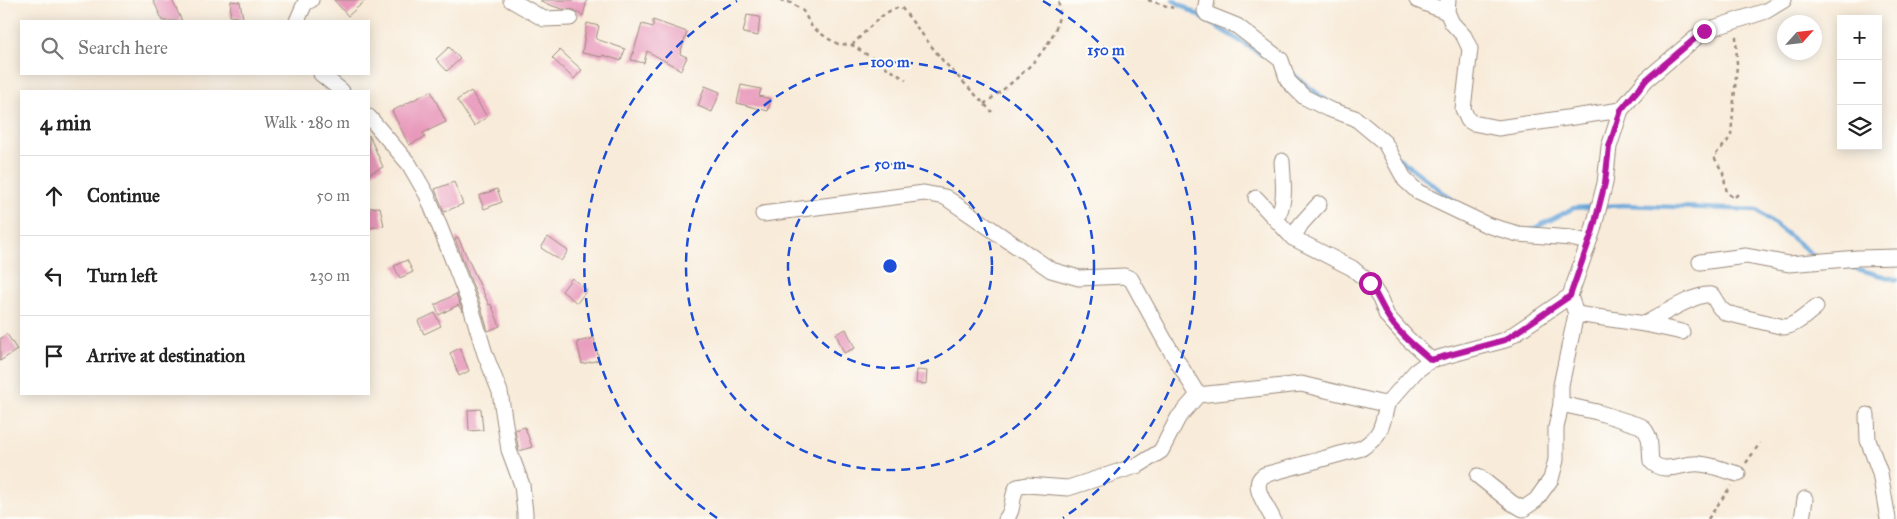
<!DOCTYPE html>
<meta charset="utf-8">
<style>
:root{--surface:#fff;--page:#f6f6f6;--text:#222;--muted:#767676;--line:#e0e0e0}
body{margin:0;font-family:"IM FELL Great Primer",serif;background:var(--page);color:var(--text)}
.controls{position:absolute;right:15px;top:15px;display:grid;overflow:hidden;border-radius:0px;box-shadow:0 2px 12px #0003}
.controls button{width:45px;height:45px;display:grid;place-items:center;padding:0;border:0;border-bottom:1px solid var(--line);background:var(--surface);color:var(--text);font:25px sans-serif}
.compass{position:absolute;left:1777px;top:15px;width:45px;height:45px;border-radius:50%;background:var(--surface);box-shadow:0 2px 12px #0003;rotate:63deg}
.stop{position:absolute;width:15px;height:15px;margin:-11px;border:4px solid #b5179e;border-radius:50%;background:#fff}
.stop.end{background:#b5179e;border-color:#fff;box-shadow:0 1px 5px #0008}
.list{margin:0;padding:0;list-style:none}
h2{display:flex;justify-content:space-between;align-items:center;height:65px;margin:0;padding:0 20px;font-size:21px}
h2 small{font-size:16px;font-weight:400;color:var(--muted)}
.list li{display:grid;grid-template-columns:32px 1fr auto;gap:15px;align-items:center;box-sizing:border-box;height:80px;padding:0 20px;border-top:1px solid var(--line)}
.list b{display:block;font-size:19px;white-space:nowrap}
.list em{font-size:16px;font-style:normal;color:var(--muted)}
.icon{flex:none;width:28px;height:28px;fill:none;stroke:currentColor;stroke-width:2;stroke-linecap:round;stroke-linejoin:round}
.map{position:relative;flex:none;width:1897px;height:519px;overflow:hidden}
.search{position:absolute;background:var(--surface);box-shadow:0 2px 12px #0003;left:20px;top:20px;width:350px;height:55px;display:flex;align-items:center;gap:12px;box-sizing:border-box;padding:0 18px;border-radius:0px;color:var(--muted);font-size:19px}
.panel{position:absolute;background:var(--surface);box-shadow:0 2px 12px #0003;left:20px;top:90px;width:350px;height:305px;border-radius:0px}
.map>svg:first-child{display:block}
</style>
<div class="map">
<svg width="1897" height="519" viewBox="0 0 1897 519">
<rect width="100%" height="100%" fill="#fdfcf7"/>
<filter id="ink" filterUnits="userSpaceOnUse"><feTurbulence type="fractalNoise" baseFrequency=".02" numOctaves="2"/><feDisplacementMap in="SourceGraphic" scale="10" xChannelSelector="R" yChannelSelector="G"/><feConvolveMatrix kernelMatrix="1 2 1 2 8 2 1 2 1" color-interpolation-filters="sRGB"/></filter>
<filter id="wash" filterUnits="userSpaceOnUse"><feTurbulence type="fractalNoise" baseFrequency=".0096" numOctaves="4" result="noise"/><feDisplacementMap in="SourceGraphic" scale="20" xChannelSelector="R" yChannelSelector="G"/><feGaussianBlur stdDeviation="1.12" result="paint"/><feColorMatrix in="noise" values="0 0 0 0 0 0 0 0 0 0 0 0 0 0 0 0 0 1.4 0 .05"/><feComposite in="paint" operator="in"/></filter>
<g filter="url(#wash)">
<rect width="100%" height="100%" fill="#f8ebd9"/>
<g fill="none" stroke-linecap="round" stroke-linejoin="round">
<g stroke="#66a4d8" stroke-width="4.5">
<polyline points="1173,0 1263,55"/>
<polyline points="1289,71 1328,102"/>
<polyline points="1399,158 1458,204"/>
<polyline points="1531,230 1574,208 1623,205 1757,210 1817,258"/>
<polyline points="1843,265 1897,280"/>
</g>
</g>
<g id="blocks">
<g fill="#e899bb">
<polygon points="153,0 172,0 182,21 163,21"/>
<polygon points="334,0 366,0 348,16"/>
<polygon points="541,0 587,0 583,16 574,10 562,9 541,2"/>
<polygon points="231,1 240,2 243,18 230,16"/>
<polygon points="747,15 760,17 758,36 743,33"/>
<polygon points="653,20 687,32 680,54 687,57 681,70 647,51 644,63 631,60 642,24 653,27"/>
<polygon points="587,23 599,26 596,39 625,49 621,61 603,55 602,57 582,53"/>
<polygon points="449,47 460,59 447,71 436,59"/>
<polygon points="560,50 582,70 574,79 552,58"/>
<polygon points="741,85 761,89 759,96 771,99 768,111 737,103"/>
<polygon points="705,86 720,92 712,112 698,106"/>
<polygon points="431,91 446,122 423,133 425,137 409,145 392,111"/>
<polygon points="471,91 487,117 474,126 457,100"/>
<polygon points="369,135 383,167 369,174"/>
<polygon points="454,182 463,204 444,212 435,189"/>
<polygon points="497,189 502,202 484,209 479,196"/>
<polygon points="380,207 384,226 369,228 369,208"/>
<polygon points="458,237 489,305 491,304 500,326 488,331 480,304 455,239"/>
<polygon points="548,237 568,251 561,261 541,248"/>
<polygon points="407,260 413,272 400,278 394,266"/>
<polygon points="572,278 587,290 577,303 562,291"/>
<polygon points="456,294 463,312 458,305 439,315 435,305"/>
<polygon points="435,313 441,326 424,334 418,321"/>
<polygon points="846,329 855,348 844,353 836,334"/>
<polygon points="7,334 17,350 0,361 0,339"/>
<polygon points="594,338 599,360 582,364 577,342"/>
<polygon points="460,348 469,371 459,376 450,353"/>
<polygon points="917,370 927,371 926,384 916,383"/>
<polygon points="481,409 483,430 469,431 468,410"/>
<polygon points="525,427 532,447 519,451 515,430"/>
</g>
</g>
</g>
<g filter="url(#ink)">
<use href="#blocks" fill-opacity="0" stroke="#9a8a7c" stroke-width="1"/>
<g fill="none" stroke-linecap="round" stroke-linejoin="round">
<defs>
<g id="minor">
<polyline points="511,0 544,19 570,18"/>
<polyline points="1207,0 1205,11 1207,14 1237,26 1281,60 1288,81 1304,97 1328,109 1355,118 1385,143 1405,180 1418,192 1487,225 1518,234 1571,238 1587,242"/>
<polyline points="1417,0 1447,12"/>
<polyline points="1448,0 1447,12 1452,23 1464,36 1470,49 1463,109 1468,120 1473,123 1498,128 1621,110"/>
<polyline points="297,21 305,3 311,0"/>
<polyline points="321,74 342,91"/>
<polyline points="369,117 409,164 427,195 447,245 471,307 485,354 500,392 509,450 522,485 525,513 525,519"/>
<polyline points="1256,198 1293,238 1352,268 1370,283 1380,299 1387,316 1407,338 1431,360"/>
<polyline points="763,214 924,193 945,197 1051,270 1079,278 1124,276 1131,279 1165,341 1198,395"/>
<path d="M1276 219C1287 201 1283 182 1282 161"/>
<polyline points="1293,238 1301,224 1319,204"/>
<polyline points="1700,262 1746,256 1789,264 1858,258 1897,257"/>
<polyline points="1576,314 1645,324 1682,332"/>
<path d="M1645 324C1660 316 1696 292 1712 295L1720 308 1726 313 1784 327C1796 326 1807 314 1816 307"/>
<path d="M1561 404 1597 412 1641 426C1653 436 1649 448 1651 461 1663 476 1684 462 1700 464 1713 465 1726 471 1738 474"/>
<polyline points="1867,415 1868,440 1880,473 1888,519"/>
<polyline points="1478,476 1512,503 1523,509 1536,500 1551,479 1556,460 1556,428 1561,404 1561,385 1576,314 1570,296"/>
<path d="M1006 519C1015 509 1010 499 1017 487L1027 485 1068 488 1139 465 1161 451 1178 418 1198 395 1301 384 1380 403 1387 404 1416 371 1431 360 1505 340 1570 296 1593 230 1605 183 1609 147 1621 110 1647 79 1704 31 1766 11 1784 0"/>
<path d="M1273 519C1267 506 1249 485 1264 475L1362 448C1382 435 1382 426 1387 404"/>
<polyline points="1802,519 1805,499"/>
</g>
</defs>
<use href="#minor" stroke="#9a8a7c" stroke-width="17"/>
<g stroke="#9a8a7c" stroke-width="2.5" stroke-dasharray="4 4" stroke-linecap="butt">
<polyline points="780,0 791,3 803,11 812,27 827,38 838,44 852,45 906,80"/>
<polyline points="1148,0 1173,8"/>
<path d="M1736 36 1737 65 1731 135C1727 144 1719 149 1714 157L1723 173 1727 193 1734 198 1740 192"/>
<path d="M852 45C866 32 882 10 901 7L943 61 992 112"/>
<path d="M984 104C1013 83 1068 41 1058 0"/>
<polyline points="1746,463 1760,443"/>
<polyline points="1708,519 1731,486"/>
</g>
<use href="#minor" stroke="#fff" stroke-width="15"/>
</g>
</g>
<g fill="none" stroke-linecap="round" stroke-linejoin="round" filter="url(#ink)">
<path stroke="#b5179e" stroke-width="6" d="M1370 283C1376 294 1381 304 1387 315 1396 331 1417 348 1431 360L1505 340 1570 296 1593 230 1605 183 1609 147 1621 110 1647 79 1704 31"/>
</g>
<g fill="none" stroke="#1d4ed8" stroke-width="2.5" stroke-dasharray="9 6">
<circle cx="890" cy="266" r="102"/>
<circle cx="890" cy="266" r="204"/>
<path d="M717 518A306 306 0 0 1 737 1M1043 1A306 306 0 0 1 1063 518"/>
</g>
<circle cx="890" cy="266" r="8" fill="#1d4ed8" stroke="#fdfcf7" stroke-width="2.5"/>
<g font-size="15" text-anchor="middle" font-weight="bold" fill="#1d4ed8" stroke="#fdfcf7" stroke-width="4" stroke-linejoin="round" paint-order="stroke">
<text x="1106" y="55">150 m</text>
<text x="890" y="67">100 m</text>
<text x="890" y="169">50 m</text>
</g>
</svg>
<div class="controls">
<button>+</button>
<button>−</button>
<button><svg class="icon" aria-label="layers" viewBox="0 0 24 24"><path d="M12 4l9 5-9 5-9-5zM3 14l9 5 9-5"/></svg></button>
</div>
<svg class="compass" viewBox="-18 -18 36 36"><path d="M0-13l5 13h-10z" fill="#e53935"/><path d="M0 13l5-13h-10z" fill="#767676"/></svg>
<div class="stop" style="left:1370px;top:283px"></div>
<div class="stop end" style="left:1704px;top:31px"></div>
<div class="search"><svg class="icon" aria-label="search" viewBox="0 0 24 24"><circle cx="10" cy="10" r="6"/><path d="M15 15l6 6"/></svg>Search here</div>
<section class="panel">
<h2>4 min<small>Walk · 280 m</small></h2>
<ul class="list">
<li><svg class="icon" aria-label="ahead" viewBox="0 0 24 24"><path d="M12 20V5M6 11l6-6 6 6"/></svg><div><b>Continue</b></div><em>50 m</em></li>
<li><svg class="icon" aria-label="left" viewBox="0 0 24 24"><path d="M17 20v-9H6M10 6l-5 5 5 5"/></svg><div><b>Turn left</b></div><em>230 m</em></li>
<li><svg class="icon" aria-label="arrive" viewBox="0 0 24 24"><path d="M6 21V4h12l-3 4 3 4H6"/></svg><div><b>Arrive at destination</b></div></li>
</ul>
</section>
</div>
